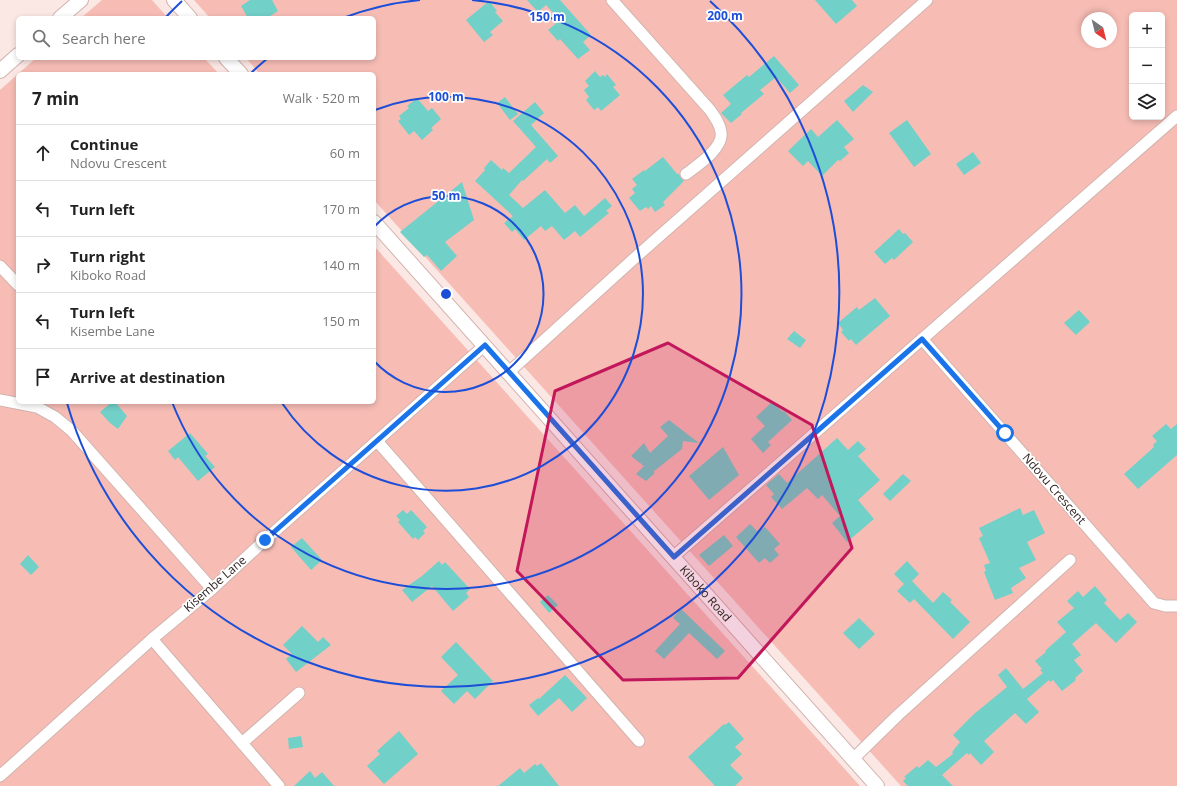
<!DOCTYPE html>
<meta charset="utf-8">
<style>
:root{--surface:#fff;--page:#f6f6f6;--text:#222;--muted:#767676;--line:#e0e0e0}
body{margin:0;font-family:"Open Sans",sans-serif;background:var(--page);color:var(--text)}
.controls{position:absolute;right:12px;top:12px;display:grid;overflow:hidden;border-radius:6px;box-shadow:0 2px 6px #0003}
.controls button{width:36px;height:36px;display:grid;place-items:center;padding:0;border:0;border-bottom:1px solid var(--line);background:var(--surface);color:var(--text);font:20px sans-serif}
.compass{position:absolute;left:1081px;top:12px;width:36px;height:36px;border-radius:50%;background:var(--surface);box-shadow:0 2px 6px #0003;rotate:145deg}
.stop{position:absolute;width:12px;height:12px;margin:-9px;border:3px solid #1a73e8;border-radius:50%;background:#fff}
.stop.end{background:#1a73e8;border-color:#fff;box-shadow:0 1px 4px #0008}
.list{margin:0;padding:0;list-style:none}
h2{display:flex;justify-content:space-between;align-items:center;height:52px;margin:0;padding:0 16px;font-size:17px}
h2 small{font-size:13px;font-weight:400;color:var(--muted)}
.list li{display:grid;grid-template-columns:26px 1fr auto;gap:12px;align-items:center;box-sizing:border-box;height:56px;padding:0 16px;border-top:1px solid var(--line)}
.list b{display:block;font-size:15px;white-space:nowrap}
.list p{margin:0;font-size:13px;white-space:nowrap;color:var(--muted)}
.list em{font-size:13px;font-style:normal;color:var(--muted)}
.icon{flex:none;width:22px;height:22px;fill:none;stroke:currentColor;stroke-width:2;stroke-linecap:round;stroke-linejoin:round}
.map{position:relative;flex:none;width:1177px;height:786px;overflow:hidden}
.search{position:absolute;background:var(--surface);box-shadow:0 2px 6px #0003;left:16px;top:16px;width:360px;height:44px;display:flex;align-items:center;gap:10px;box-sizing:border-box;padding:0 14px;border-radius:6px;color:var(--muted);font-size:15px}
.panel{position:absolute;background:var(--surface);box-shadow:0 2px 6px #0003;left:16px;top:72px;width:360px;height:332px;border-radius:6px}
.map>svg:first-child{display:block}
</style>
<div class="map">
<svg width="1177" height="786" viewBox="0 0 1177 786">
<rect width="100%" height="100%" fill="#fbe7e4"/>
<g fill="#f7bdb5" fill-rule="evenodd">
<polygon points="102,0 152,0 168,18 81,18"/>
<path d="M194 0H1177V786H901L374 200V74H260L246 58H374V18H210ZM1132 15H1162V117H1132ZM1087 18H1111V42H1087Z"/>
<polygon points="36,58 204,58 219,74 18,74"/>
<polygon points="18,74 18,402 374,402 374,246 860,786 0,786 0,90"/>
</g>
<g fill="#71d0c8">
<polygon points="250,0 272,0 278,11 267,18 248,18 241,6"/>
<polygon points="527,0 560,0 591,35 583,42 590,50 578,59 560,39 558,41 548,30 560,20 546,5 538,12"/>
<polygon points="815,0 852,0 857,6 836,24"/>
<polygon points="489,1 497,11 495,12 503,21 490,32 493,35 484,42 466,20"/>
<polygon points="774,56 799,85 790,93 776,77 760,90 764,94 741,113 742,114 731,123 721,113 731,104 723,95 747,75 749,77"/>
<polygon points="595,71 600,77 603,75 605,77 607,74 616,85 613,87 620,95 601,111 598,107 594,110 586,100 589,97 584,90 589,86 585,81"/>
<polygon points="863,85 873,92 853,112 844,101"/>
<polygon points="505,97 518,114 510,120 497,103"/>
<polygon points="417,98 428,111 432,108 441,119 431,128 433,130 422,140 414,131 409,135 398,121 401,119 399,116 409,108 407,106"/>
<polygon points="535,102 544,113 531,125 558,156 550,163 547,159 523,181 522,180 509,195 523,208 545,190 565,213 575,205 584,216 605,198 612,206 606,211 609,213 580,237 575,231 564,240 552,226 545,231 541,226 524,240 515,229 512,232 504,223 513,216 475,181 485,170 484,168 491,160 502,170 503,168 509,173 536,147 513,121"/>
<polygon points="837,120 854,139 844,147 849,153 840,161 838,160 822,176 808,161 803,166 788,151 811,129 818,137"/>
<polygon points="907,120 931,154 914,167 889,133"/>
<polygon points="973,152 981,163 964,175 956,164"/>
<polygon points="663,157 677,174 679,174 681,178 684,181 663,202 665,205 655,212 651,206 648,209 646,207 640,211 629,198 635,193 632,189 637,185 632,179 644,170 645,171"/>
<polygon points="462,182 474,220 445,242 457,256 441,271 427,255 424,257 400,232"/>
<polygon points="899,229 903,234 905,233 913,242 894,260 892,258 885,264 874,252"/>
<polygon points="875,298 890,316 856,345 851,339 849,341 841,332 843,330 838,323 857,307 859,310"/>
<polygon points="1079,310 1090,322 1076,335 1064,323"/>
<polygon points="794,331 806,340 800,348 787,339"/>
<polygon points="112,402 115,402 127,416 118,429 110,423 100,412"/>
<polygon points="772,402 783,412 784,411 792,420 768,442 771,445 763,453 751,439 765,426 756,417"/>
<polygon points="669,420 699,443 683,441 682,449 653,472 655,473 646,481 636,474 644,466 631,456 644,443 650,453 668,436 660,427"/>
<polygon points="1166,424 1171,429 1177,424 1177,455 1138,489 1124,474 1154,447 1153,445 1157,441 1152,436"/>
<polygon points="190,433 208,454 205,456 215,467 198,481 178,457 175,460 168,451"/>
<polygon points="837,438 848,450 858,441 866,449 858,456 880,480 858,500 874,519 847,542 832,523 840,516 822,495 818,499 807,488 782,509 771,497 774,494 766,485 779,474 787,483"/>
<polygon points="723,447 739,475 709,500 689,476"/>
<polygon points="903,474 911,481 890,501 883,494"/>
<polygon points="1020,508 1023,515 1034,510 1045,533 1027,542 1036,560 1019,568 1026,578 1011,588 1013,593 995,600 984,572 986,571 984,565 990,563 979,538 983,536 979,528"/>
<polygon points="403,510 407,514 411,510 427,527 423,531 425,533 418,540 415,537 413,539 398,522 400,520 396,516"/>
<polygon points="750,524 758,532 765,527 780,544 774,549 779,555 770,563 765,558 759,563 736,537"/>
<polygon points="724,535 733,546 709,566 699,555"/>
<polygon points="302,538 322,560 311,570 291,547"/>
<polygon points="28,555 39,567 31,575 20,564"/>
<polygon points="439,561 442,565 445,562 470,589 466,593 469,597 453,611 432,586 412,602 402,590 422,576"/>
<polygon points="907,561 919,574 912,581 933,603 943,592 952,600 950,602 970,622 953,639 914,599 910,603 897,591 904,584 894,574"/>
<polygon points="1095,586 1107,600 1104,603 1120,620 1128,613 1137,622 1116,643 1096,623 1072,644 1081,655 1074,660 1083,671 1075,678 1076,680 1062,691 1053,680 1050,682 1049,680 1027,699 1039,712 1026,724 1015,713 984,741 994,752 981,765 970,753 969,755 967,753 942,775 953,786 908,786 903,781 906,778 904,777 917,766 919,768 928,760 936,767 953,754 952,752 960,742 953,735 974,714 1007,687 998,675 1006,668 1023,689 1043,673 1040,670 1042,669 1035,661 1046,652 1045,651 1066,632 1057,622 1074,608 1067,601 1078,591 1083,597"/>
<polygon points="548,595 558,605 549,613 540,602"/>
<polygon points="681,609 725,651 717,659 689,633 664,659 655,651 680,624 673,618"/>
<polygon points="859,618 875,634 859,649 843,633"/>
<polygon points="302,626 318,642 323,637 331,645 296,672 286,659 292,654 283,645"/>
<polygon points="456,642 493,681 475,699 467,691 454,704 441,691 458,675 441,657"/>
<polygon points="565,675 587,698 572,712 559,698 538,716 529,705 538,698 539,699"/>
<polygon points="729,722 744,739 735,747 742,754 730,765 743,778 735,786 715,786 688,757 724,724 725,725"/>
<polygon points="399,731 418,754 384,784 367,766 380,754 377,751"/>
<polygon points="301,736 303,747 289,749 288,738"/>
<polygon points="541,763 559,786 498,786 520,768 524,773 535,764 537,766"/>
<polygon points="310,771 315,778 322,772 334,786 294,786"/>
</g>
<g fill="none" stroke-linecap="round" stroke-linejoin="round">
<defs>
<g id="minor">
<path d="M612 0 710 110C715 117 720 124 721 132 724 148 698 165 686 174"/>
<polyline points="0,266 18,285"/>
<polyline points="922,339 1154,603 1165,606 1177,606"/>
<polyline points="509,372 638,255 927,0"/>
<polyline points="0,400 37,407 55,417 72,431 212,589"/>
<polyline points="377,441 639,741"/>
<polyline points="673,557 1177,116"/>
<polyline points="152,639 279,786"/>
<polyline points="242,743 299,693"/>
<polyline points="853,759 898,715 1070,560"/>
<polyline points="0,776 152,639 212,589 265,540 485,345"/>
</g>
<g id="tertiary">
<polyline points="174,0 190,18"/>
<polyline points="60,18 81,0"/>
<polyline points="226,58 241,74"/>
<polyline points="0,71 18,55"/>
<path id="s1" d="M374 222 877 786"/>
</g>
</defs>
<use href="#minor" stroke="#d2b3ae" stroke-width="13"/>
<use href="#tertiary" stroke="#d2b3ae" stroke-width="16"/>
<use href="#minor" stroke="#fff" stroke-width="11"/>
<use href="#tertiary" stroke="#fff" stroke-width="14"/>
</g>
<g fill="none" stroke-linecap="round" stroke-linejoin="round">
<polyline stroke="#1a73e8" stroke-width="5" points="265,540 485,345 674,557 922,339 1005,433"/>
</g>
<path fill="#c2185b" fill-opacity="0.2" stroke="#c2185b" stroke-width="3" stroke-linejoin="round" d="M668 343 812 425 852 548 738 678 623 680 517 571 555 391Z"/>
<g fill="none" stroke="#1d4ed8" stroke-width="2">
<path d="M374 227A98 98 0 1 1 374 361"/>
<path d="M375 110A197 197 0 1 1 282 403"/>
<path d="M251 73A295 295 0 0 1 268 58M343 18A295 295 0 0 1 420 0M472 0A295 295 0 1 1 172 402"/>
<path d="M165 18A394 394 0 0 1 182 1M710 1A394 394 0 1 1 67 403"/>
</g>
<g text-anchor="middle" stroke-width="3.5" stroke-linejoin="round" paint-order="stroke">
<g font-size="12" fill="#302422" stroke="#fff">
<text transform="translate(1054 489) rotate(49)" y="4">Ndovu Crescent</text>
<text transform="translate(215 584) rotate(-41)" y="4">Kisembe Lane</text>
<text dy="4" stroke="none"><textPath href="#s1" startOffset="498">Kiboko Road</textPath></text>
</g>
</g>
<circle cx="446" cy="294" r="6" fill="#1d4ed8" stroke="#fff" stroke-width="2"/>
<g font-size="12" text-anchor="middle" font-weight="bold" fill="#1d4ed8" stroke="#fff" stroke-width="3.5" stroke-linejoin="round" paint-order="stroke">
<text x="725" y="20">200 m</text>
<text x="547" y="21">150 m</text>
<text x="446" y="101">100 m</text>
<text x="446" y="200">50 m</text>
</g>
</svg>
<div class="controls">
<button>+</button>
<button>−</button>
<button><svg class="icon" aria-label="layers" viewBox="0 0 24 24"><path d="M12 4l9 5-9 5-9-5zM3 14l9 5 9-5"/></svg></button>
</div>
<svg class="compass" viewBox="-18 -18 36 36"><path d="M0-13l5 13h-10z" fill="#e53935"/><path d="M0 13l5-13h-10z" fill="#767676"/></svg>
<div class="stop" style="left:1005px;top:433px"></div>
<div class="stop end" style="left:265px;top:540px"></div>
<div class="search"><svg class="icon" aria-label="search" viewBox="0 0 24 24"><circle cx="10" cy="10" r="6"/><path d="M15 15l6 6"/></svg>Search here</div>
<section class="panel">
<h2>7 min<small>Walk · 520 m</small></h2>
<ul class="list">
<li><svg class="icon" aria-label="ahead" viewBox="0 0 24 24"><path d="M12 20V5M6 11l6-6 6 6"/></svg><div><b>Continue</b><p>Ndovu Crescent</p></div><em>60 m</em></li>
<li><svg class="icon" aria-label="left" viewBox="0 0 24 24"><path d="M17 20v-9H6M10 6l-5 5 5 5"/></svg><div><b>Turn left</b></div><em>170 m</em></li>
<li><svg class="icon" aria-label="right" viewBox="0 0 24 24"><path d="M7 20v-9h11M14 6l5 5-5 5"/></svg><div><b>Turn right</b><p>Kiboko Road</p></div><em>140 m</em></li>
<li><svg class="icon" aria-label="left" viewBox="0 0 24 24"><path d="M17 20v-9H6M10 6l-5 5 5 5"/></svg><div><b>Turn left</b><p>Kisembe Lane</p></div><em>150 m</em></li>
<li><svg class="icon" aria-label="arrive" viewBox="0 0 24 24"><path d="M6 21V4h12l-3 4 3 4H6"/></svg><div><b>Arrive at destination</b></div></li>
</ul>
</section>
</div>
